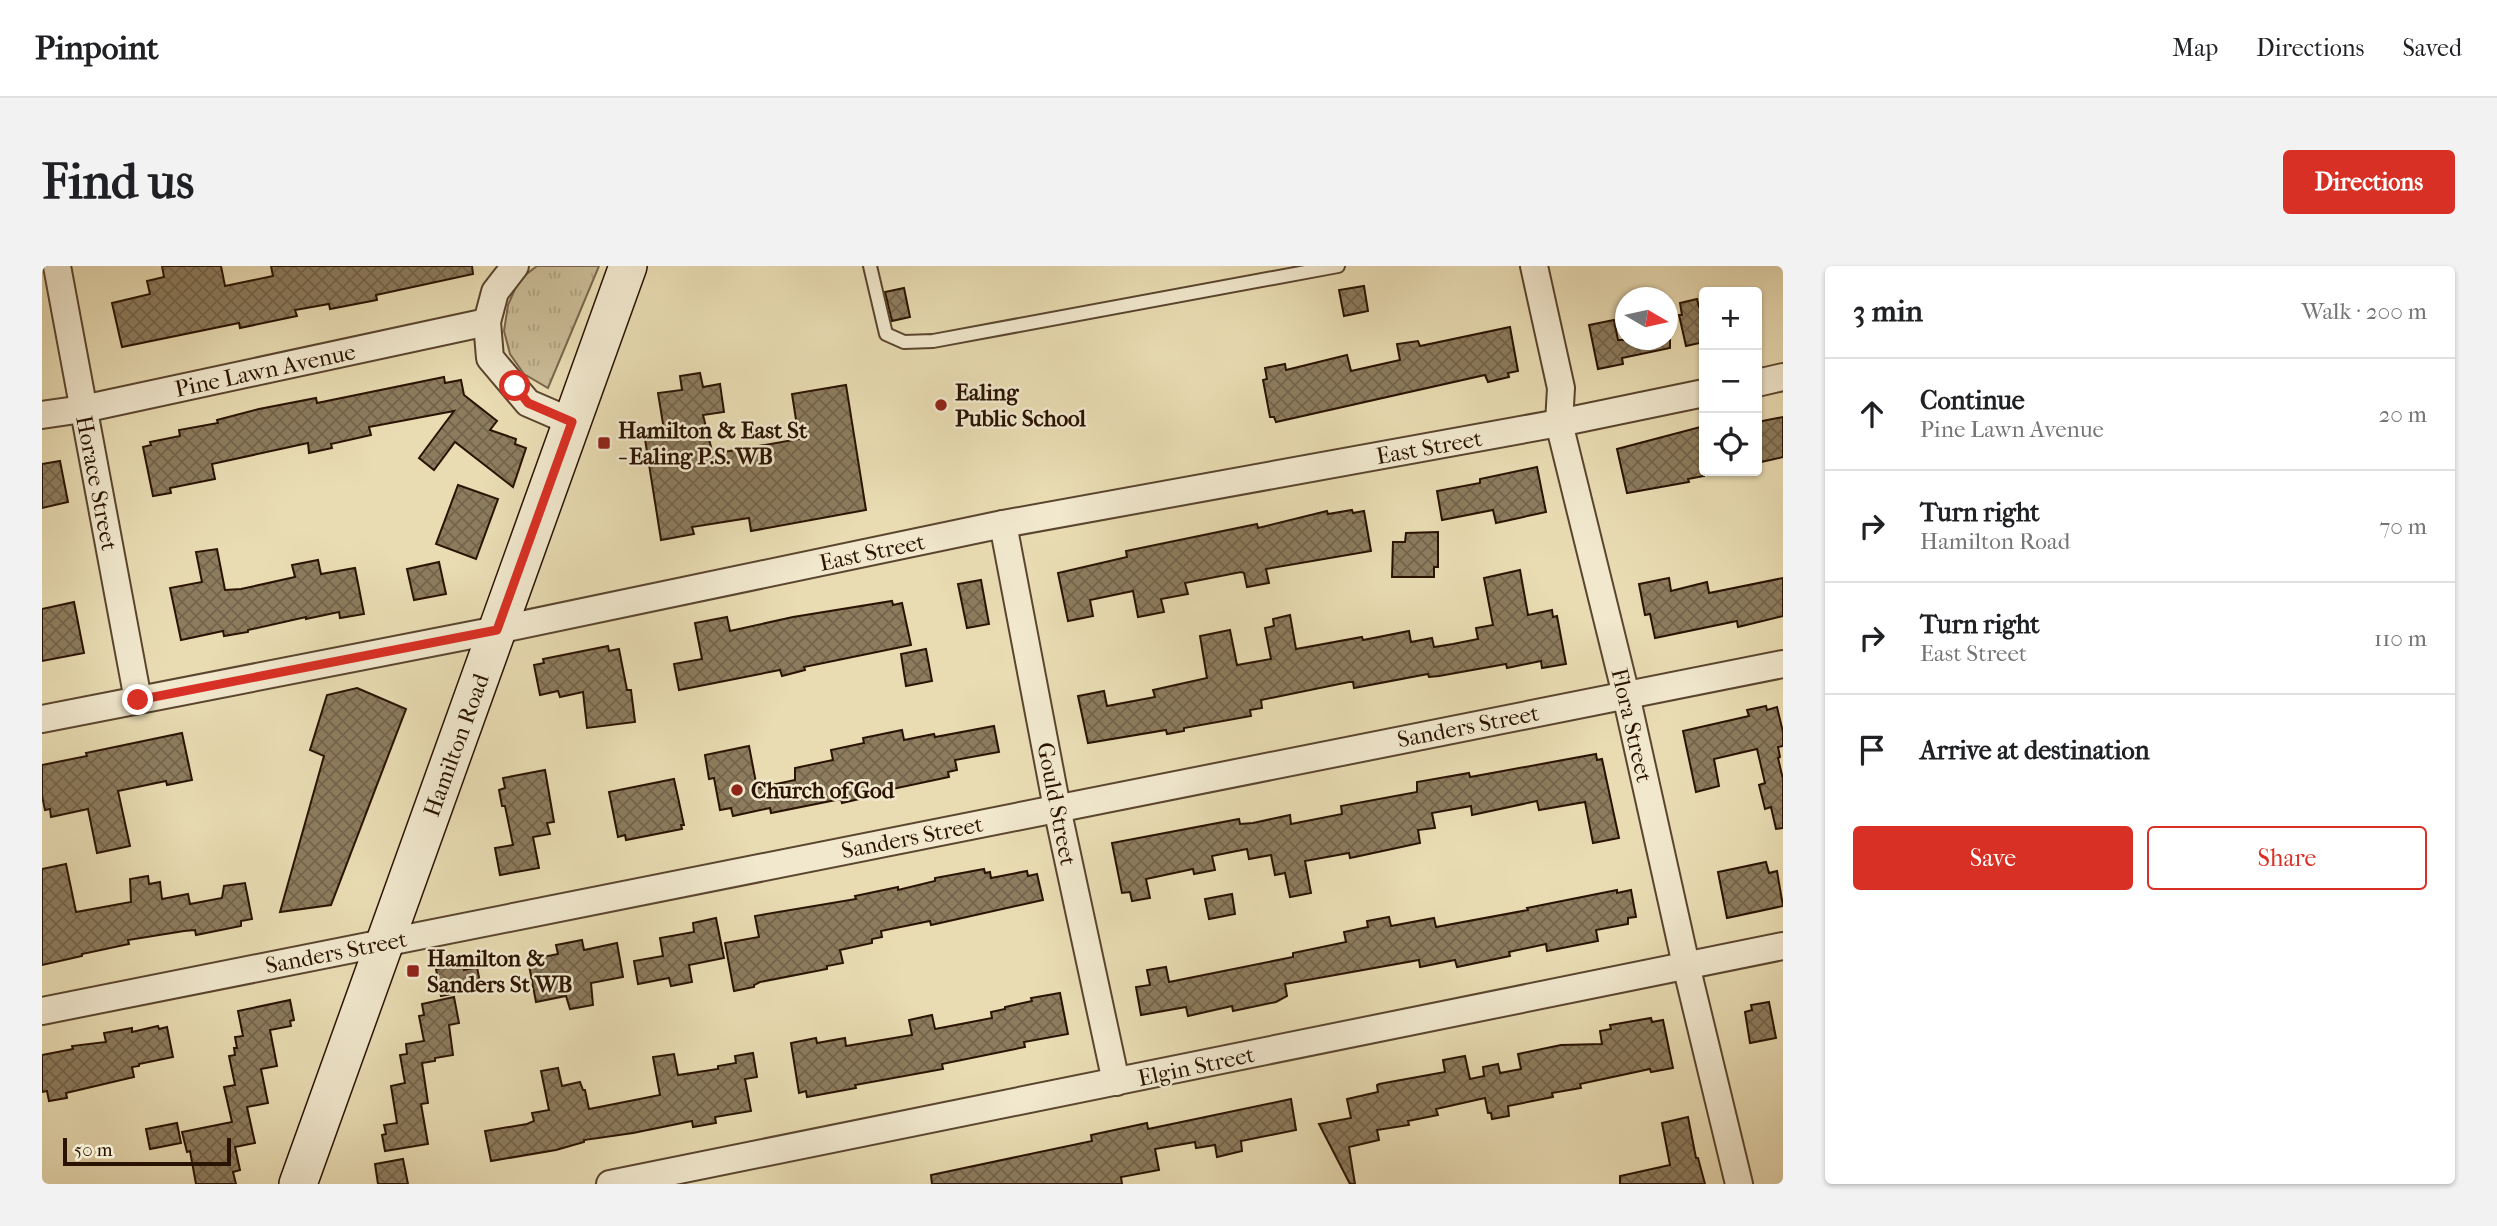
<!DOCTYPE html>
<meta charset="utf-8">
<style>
:root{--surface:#fff;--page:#f2f2f2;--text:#202124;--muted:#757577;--line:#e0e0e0;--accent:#d93025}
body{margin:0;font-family:"IM FELL French Canon",serif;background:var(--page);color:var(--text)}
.controls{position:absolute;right:21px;top:21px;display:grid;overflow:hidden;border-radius:7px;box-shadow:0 2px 5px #0004}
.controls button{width:63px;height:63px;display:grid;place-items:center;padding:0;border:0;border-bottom:2px solid var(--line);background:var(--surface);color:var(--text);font:35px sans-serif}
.compass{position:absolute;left:1573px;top:21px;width:63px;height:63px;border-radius:50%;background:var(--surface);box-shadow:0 2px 5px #0004;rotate:99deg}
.scale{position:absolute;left:21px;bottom:18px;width:168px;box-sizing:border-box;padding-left:7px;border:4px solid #2a1302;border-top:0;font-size:19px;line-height:24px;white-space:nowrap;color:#2a1302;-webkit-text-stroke:5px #f1e8ce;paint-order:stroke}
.stop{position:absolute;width:21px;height:21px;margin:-16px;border:5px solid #d93025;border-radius:50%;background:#fff}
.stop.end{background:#d93025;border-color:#fff;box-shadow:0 2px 7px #0008}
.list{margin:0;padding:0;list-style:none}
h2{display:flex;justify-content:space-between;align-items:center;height:91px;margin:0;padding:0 28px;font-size:30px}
h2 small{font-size:23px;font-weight:400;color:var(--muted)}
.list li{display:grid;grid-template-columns:46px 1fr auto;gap:21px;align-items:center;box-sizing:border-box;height:112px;padding:0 28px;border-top:2px solid var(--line)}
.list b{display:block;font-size:26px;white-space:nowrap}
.list p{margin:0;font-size:23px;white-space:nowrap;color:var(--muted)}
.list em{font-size:23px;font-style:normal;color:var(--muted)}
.actions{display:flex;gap:14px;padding:21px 28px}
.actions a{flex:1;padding:16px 0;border:2px solid var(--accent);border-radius:7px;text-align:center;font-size:24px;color:var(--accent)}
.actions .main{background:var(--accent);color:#fff}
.icon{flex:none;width:38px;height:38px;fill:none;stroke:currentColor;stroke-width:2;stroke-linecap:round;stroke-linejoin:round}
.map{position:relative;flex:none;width:1741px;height:918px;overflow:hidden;border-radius:7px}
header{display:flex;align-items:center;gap:42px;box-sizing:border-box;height:98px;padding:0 35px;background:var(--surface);border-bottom:2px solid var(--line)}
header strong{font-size:33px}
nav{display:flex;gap:38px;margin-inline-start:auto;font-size:24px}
.intro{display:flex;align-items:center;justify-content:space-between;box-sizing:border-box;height:168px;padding:0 42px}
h1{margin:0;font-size:49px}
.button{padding:18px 32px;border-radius:7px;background:var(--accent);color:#fff;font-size:24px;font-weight:700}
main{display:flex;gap:42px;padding:0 42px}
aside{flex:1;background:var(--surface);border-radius:7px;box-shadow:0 2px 5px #0004}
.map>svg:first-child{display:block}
</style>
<header>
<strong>Pinpoint</strong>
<nav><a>Map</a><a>Directions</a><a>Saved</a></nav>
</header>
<div class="intro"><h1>Find us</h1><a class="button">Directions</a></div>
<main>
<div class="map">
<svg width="1741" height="918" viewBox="0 0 1741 918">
<defs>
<pattern id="grass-tufts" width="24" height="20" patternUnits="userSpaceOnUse" patternTransform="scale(1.75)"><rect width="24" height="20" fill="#c9ba95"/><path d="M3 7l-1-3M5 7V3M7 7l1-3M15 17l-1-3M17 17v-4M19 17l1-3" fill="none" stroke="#ad9f7f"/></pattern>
<pattern id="building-cross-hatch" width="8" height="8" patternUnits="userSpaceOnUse" patternTransform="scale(1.75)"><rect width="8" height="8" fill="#8d7c5e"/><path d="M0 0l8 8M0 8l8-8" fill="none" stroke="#73644b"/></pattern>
</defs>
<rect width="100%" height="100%" fill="#e9dcb3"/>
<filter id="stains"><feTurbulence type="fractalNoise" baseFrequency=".00286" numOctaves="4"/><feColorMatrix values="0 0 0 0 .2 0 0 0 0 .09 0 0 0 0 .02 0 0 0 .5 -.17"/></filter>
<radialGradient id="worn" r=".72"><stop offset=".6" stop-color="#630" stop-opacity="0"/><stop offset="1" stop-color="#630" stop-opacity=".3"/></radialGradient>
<polygon fill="url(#grass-tufts)" stroke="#7a664c" stroke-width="2" points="495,0 557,0 506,122 482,108 468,88 462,65 466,39 477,14"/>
<g fill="url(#building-cross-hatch)" stroke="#2a1302" stroke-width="2">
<polygon points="120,0 179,0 183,20 231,10 229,0 430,0 431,8 334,29 335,34 288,43 287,38 253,44 255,50 198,62 197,57 80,81 70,37 108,28 105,15 122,11"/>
<polygon points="1322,20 1326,45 1302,50 1297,24"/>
<polygon points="862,22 868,51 850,55 843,26"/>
<polygon points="1655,33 1657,41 1662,39 1662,76 1644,80 1637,49 1640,49 1638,37"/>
<polygon points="1572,54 1576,74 1628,74 1628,82 1580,92 1581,98 1556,103 1547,59"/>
<polygon points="1468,61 1476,105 1466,107 1467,111 1446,116 1443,109 1234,156 1232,151 1228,151 1221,114 1225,113 1223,102 1243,98 1244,104 1305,89 1309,105 1358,94 1355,78 1376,75 1378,80"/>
<polygon points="658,107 661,121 678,118 682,146 661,149 670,185 675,184 676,187 757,173 750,128 804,119 824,244 709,265 707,252 650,261 652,268 619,274 603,173 623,170 616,127 640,124 638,110"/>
<polygon points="402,111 403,117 419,114 422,129 455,155 448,164 474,173 473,178 484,182 471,221 413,176 392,204 377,192 412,145 327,161 329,169 289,178 290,182 267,187 266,177 170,198 173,213 128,222 129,227 111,230 101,181 109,179 108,176 138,170 137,164 176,157 175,154 217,143 274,132 275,137"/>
<polygon points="1741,151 1741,191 1715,197 1715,156"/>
<polygon points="1662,160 1662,210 1646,213 1647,216 1585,227 1575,183"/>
<polygon points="18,195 26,236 0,242 0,198"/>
<polygon points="1495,201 1504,246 1454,257 1451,244 1400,254 1395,225 1438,217 1438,213"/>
<polygon points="416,219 456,233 434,293 394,278"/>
<polygon points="1310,244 1311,247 1322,245 1329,285 1224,303 1227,317 1205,321 1202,307 1199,306 1143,317 1146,328 1119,333 1122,346 1096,351 1091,325 1048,334 1051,350 1026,355 1016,307 1085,291 1084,285 1215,258 1216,262 1285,245 1286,248"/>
<polygon points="1396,266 1396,301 1392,301 1392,311 1350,311 1351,276 1363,276 1364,267"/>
<polygon points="175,283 183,324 199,323 253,311 250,299 276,294 279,308 313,302 322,348 298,352 297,346 264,353 264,351 206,364 206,366 182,370 181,365 139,374 128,322 160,316 154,286"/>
<polygon points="397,296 404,328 372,334 365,303"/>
<polygon points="1478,304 1486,349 1510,344 1511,351 1515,350 1524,398 1500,402 1499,395 1465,402 1464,398 1397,410 1387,411 1386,408 1312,422 1311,416 1307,416 1219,434 1220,442 1208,444 1209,450 1142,462 1142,465 1125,468 1124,464 1046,477 1036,430 1062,425 1065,440 1113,431 1111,424 1165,412 1158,370 1188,364 1195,399 1229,393 1223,362 1232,360 1231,353 1248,349 1254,383 1320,371 1321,374 1367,365 1369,376 1390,372 1392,381 1411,378 1436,373 1434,362 1451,359 1442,312"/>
<polygon points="1627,312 1629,325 1665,316 1667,327 1741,312 1741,350 1696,361 1695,355 1613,372 1608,348 1603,349 1597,318"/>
<polygon points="939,314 947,358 925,362 916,318"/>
<polygon points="850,335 851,339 860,337 869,379 762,401 763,404 740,410 738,404 637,424 632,398 660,393 653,357 685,351 688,365 751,351"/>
<polygon points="32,336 42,387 0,395 0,343"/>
<polygon points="566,380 567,385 577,383 585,424 589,424 593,456 545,462 541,426 518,431 516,425 498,429 492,399 502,397 501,393"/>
<polygon points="884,383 890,415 864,420 859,388"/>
<polygon points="315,422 364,443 289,639 238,646 282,490 268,484 285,429"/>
<polygon points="1724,440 1725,444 1735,441 1741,466 1741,480 1736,481 1738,491 1736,492 1741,513 1741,562 1734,563 1729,541 1723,543 1717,519 1723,517 1715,483 1672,493 1677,520 1654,526 1641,465 1707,450 1705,444"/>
<polygon points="952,460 957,486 913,494 915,504 906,506 907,511 822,529 822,532 800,537 799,533 729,547 728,542 691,550 689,542 678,544 672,512 667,513 663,489 707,480 715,522 753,514 753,502 791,494 789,484 822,477 821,472 860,464 862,474 892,468 893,471"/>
<polygon points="140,467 150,514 125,519 124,515 76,525 88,580 55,587 46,543 9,551 8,543 3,544 0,530 0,499 45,490 44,487"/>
<polygon points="1554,488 1555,494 1560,493 1577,572 1551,577 1543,536 1497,544 1495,535 1430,549 1429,540 1390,547 1393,562 1376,564 1378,577 1308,592 1307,587 1263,595 1269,627 1248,631 1243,607 1233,609 1229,589 1207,593 1205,583 1170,590 1173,604 1152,608 1151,603 1104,613 1108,632 1090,635 1088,626 1080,627 1070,577 1197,553 1198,558 1211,557 1248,549 1249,558 1300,548 1299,540 1375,526 1375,516 1427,507 1428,511"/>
<polygon points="503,504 512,556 505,557 508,568 491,571 497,602 458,609 453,582 471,579 463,540 460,540 457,524 463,522 461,512"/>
<polygon points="632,513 642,559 639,559 640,563 584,574 583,569 576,571 567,526"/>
<polygon points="1724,596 1727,607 1735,605 1741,640 1685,652 1676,606"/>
<polygon points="24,598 34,646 89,636 88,613 106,610 107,618 118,616 120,633 146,628 148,638 180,632 182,620 203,617 210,653 199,655 199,660 154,669 153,664 142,665 86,674 87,678 40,688 40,690 0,699 0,603"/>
<polygon points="942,603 943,607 948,606 949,612 985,605 986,610 995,608 1001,634 889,659 888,655 839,665 840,671 830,673 830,677 798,684 801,697 785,700 785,703 718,716 712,719 712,721 692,725 683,677 717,671 713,650 814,633 813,630 856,621 856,624 893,615 893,612"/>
<polygon points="1575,624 1575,627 1589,624 1594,651 1586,652 1586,658 1554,664 1556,675 1505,685 1504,678 1467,686 1468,690 1415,701 1413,694 1378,701 1377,694 1243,718 1245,730 1234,736 1191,745 1190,740 1146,750 1144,741 1099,749 1094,721 1108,719 1105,704 1124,701 1127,716 1251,691 1251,687 1304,676 1302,666 1326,661 1325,655 1347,651 1349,660 1392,652 1394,661 1486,644 1485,642"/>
<polygon points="1190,628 1193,648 1167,653 1163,633"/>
<polygon points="674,652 682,692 647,699 650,716 629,720 627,712 596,718 592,695 621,690 618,672 652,666 651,657"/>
<polygon points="540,674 542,684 575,677 581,711 549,717 551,739 528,743 524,730 494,736 486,694 516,688 514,679"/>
<polygon points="420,698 422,704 435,701 439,722 399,730 394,703"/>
<polygon points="1018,727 1026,768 982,776 983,781 900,798 901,803 813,819 814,822 765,831 764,825 757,827 749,777 774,772 775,777 803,772 804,780 870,769 867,754 890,749 893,763 950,752 949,746 963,743 963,741 990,735 989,732"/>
<polygon points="412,731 417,757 407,759 411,789 393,792 393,795 380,797 386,837 379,838 386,878 343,885 340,869 344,868 342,859 355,857 349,820 363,817 358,789 365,788 364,778 382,775 377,750 382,749 380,738"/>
<polygon points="248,734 252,754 248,755 249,760 228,764 235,800 219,803 226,837 205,841 213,877 193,881 198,904 191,906 194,918 154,918 148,885 145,886 140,866 190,856 182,821 193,819 187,790 193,789 192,782 195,782 193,771 201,770 196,745"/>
<polygon points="1727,736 1734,772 1708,777 1703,746 1710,744 1709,739"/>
<polygon points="1609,752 1610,756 1621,754 1631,802 1609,806 1608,803 1538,818 1539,822 1510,827 1511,831 1466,840 1467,850 1450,853 1449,847 1446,847 1443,832 1394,843 1396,849 1366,855 1367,859 1335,864 1337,874 1307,881 1313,918 1308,918 1277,858 1309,852 1305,833 1336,826 1335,819 1337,818 1403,806 1401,794 1423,790 1428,813 1442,810 1441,801 1456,798 1458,807 1479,803 1476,788 1519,779 1560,778 1558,765 1569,763 1568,759"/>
<polygon points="116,760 117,763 125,761 131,791 97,798 97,800 90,801 92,811 24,827 25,832 7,835 5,825 0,826 0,789 31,783 30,780 64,776 62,767 90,762 90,766"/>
<polygon points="711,787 715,811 703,813 709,845 673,851 674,857 651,861 650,855 591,867 542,874 542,876 514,884 449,895 443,865 485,858 492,855 490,847 507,844 499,805 516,802 520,820 538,816 541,824 543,824 547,843 618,829 611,791 632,788 636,809 676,803 676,800 694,797 693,790"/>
<polygon points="1249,833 1254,864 1199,875 1200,885 1175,891 1173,879 1154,882 1153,876 1113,883 1117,904 1079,911 1080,918 890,918 889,909 1050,875 1049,869 1105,857 1106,863"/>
<polygon points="1646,851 1654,892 1656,892 1663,918 1578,918 1578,910 1628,899 1620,857"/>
<polygon points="135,857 139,877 108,883 104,863"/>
<polygon points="361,893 366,918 336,918 333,898"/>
</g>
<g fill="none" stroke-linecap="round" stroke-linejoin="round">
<defs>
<polyline id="service" points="828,0 844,68 862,76 891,75 1296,0"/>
<g id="minor">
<polyline points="15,0 96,434"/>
<polyline points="473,0 453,26 445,56 448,92 486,137 530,156"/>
<polyline points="1492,0 1519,122 1517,157 1584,429 1644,699 1697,918"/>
<polyline points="1715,117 1741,111"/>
<polyline points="0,149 41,143 445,56"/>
<polyline points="961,258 1015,542 1074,816"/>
<polyline points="0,453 455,364 961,258 1517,157 1662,127"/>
<polyline points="0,745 1741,398"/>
<polyline points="568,918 1741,680"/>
</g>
<polyline id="secondary" points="256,918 586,0"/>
</defs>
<use href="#service" stroke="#5a452e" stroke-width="16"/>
<use href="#minor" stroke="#5a452e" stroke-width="30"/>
<use href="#secondary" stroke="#2a1302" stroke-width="40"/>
<use href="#service" stroke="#f1e8ce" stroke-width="12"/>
<use href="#minor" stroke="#f1e8ce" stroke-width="26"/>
<use href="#secondary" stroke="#f1e8ce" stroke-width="37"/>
</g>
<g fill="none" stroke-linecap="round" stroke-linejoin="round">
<polyline stroke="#d93025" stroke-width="9" points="96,434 455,364 530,156 486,137 473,120"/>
</g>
<g fill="#8f2418" stroke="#f1e8ce" stroke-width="2.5">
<circle cx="899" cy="139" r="7"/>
<rect x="555" y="170" width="14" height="14" rx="3.5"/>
<circle cx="695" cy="524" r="7"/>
<rect x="364" y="698" width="14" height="14" rx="3.5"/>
</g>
<g text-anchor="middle" stroke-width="5" stroke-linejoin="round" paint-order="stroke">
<g font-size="23" fill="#2a1302" stroke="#f1e8ce">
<text transform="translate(223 104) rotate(-12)" y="8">Pine Lawn Avenue</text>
<text transform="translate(1387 181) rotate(-10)" y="8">East Street</text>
<text transform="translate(55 217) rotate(79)" y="8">Horace Street</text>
<text transform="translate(830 286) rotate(-12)" y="8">East Street</text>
<text transform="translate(1590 459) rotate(77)" y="8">Flora Street</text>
<text transform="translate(1426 460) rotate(-11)" y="8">Sanders Street</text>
<text transform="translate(414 479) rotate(-70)" y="8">Hamilton Road</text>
<text transform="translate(1015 538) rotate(79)" y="8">Gould Street</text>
<text transform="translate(870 571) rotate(-11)" y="8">Sanders Street</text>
<text transform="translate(294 686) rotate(-11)" y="8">Sanders Street</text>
<text transform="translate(1154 800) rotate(-12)" y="8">Elgin Street</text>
</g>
<g font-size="23" font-weight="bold" fill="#2a1302" stroke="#f1e8ce" text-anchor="start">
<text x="913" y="134">Ealing<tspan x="913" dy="26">Public School</tspan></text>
<text x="576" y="172">Hamilton &amp; East St<tspan x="576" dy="26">- Ealing P.S. WB</tspan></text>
<text x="709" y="532">Church of God</text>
<text x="385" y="700">Hamilton &amp;<tspan x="385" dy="26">Sanders St WB</tspan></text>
</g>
</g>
<rect width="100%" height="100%" filter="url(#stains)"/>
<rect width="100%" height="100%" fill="url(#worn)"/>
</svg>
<div class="controls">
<button>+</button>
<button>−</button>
<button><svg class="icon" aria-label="locate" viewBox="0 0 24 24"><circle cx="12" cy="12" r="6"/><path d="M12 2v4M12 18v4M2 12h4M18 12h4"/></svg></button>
</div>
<svg class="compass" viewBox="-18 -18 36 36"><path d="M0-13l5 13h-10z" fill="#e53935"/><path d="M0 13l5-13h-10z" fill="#757577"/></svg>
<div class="scale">50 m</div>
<div class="stop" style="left:473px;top:120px"></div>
<div class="stop end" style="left:96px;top:434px"></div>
</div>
<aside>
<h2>3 min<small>Walk · 200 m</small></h2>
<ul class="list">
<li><svg class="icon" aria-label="ahead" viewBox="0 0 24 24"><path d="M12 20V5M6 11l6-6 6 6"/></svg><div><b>Continue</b><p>Pine Lawn Avenue</p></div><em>20 m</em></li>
<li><svg class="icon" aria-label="right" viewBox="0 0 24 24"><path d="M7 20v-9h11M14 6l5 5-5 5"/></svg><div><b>Turn right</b><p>Hamilton Road</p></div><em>70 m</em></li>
<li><svg class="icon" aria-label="right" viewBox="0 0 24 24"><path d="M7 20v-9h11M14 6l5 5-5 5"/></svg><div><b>Turn right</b><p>East Street</p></div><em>110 m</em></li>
<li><svg class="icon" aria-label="arrive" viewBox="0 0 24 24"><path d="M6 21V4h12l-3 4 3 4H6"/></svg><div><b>Arrive at destination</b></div></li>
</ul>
<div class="actions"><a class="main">Save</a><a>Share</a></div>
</aside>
</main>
